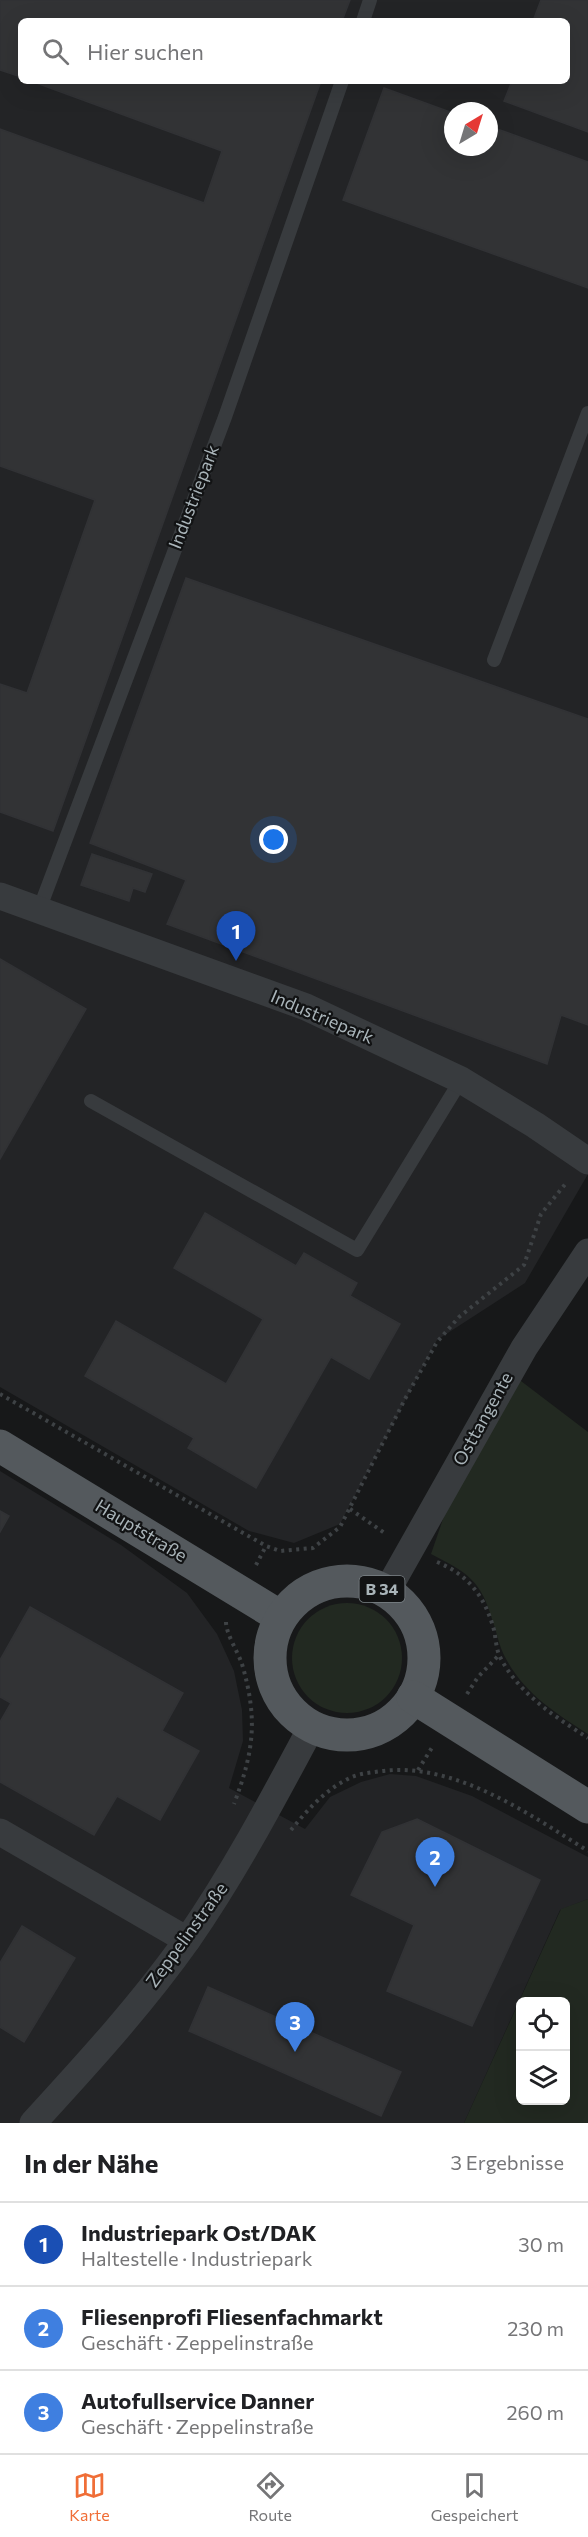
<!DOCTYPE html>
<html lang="de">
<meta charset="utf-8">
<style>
:root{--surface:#fff;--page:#f2f2f2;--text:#202124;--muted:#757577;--line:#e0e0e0;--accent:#f06e37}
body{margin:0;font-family:Commissioner,sans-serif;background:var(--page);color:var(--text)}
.controls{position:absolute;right:18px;bottom:18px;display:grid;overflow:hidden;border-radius:9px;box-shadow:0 6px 24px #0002}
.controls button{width:54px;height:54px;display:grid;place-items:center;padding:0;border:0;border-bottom:2px solid var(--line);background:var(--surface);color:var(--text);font:30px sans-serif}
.compass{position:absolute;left:444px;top:102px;width:54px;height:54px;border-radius:50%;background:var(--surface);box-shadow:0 6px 24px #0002;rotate:38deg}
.you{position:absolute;left:274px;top:840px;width:21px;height:21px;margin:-15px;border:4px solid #fff;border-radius:50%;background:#1a73e8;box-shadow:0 0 0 9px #1a73e833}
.badge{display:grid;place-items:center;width:39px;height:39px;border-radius:50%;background:var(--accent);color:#fff;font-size:20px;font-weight:700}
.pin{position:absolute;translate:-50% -50px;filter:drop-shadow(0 2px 3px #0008)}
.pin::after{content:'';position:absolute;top:32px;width:21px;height:18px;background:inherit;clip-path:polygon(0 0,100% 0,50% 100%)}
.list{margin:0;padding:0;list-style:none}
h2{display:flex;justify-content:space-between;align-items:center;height:78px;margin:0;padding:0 24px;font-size:26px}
h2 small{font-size:20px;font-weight:400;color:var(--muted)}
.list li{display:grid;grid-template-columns:39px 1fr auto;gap:18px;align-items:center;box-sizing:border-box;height:84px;padding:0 24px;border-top:2px solid var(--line)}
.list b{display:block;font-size:22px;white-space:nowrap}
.list p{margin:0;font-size:20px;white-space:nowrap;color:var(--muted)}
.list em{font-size:20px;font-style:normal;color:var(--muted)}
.icon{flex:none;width:33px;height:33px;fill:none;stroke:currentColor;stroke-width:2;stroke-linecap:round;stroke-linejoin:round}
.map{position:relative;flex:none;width:588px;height:2123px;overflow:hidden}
.search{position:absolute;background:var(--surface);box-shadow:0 6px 24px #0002;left:18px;right:18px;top:18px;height:66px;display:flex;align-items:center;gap:15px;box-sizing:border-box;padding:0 21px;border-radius:9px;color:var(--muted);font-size:22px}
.sheet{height:330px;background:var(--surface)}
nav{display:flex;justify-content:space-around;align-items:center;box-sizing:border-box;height:84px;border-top:2px solid var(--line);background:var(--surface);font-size:16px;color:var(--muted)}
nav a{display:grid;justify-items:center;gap:3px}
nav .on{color:var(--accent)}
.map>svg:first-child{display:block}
</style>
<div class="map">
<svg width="588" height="2123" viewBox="0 0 588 2123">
<rect width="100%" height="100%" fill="#171819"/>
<g fill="#232426" fill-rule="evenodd">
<path d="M0 0H588V1174L525 1283 437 1340 340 1524 294 1543 249 1531 0 1387ZM21 21H567V81H21ZM453 111H489V147H453Z"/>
<polygon points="0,1471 121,1545 187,1593 217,1634 234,1671 242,1710 243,1741 229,1788 305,1829 330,1797 361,1782 390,1774 416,1776 472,1796 588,1857 588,1899 560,1910 464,2123 0,2123"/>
</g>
<g fill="#222921" fill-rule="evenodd">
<path d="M517 1378 588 1432V1734C554 1712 524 1693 505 1657 499 1646 497 1633 493 1622 481 1580 468 1573 431 1554L453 1490Z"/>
<circle cx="347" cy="1658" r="55"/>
<path d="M588 1899V2123H464L561 1909ZM520 2002H566V2100H520Z"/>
</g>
<g fill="#323335" stroke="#313235" stroke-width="1.5">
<polygon points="0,0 350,0 342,21 21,21 21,77 0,70"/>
<polygon points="541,0 588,0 588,132 504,101 512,81 567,81 567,21 533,21"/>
<polygon points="31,81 321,81 53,831 0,812 0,684 27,693 95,500 0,466 0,129 204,203 222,151"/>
<polygon points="384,88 453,113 453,147 489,147 489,126 588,162 588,288 343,200"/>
<polygon points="186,578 588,719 588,1025 561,1015 547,1064 167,924 186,880 90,843"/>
<polygon points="92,854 152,874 145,892 133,888 129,901 81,885"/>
<polygon points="0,959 86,1009 0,1159"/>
<polygon points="205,1213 296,1266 304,1253 357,1283 350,1296 400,1324 369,1379 331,1357 256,1488 188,1448 194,1438 85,1376 116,1321 226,1384 263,1319 174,1268"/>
<polygon points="0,1511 9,1516 0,1532"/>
<polygon points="30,1607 183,1693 162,1731 199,1751 160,1820 117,1796 94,1835 0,1782 0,1722 11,1703 0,1697 0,1660"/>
<polygon points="417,1819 540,1880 472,2026 387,1991 414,1925 351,1895 382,1832"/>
<polygon points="22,1926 75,1958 24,2042 0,2027 0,1963"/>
<polygon points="208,1987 401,2072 381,2116 189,2031"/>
</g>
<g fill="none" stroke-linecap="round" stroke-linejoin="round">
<g stroke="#3e4245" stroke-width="4" stroke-dasharray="3 4.5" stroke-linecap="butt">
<polyline points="0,1394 266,1546 280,1551 313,1548 340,1527 405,1399 437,1342 459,1317 524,1265 541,1214 567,1182"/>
<polyline points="350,1509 386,1534"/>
<path d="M437 1562C469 1575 485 1597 494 1630 496 1639 496 1649 500 1657 519 1694 554 1716 588 1738"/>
<polyline points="256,1565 266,1546"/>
<path d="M226 1622C226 1634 238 1652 242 1664 258 1719 254 1751 234 1804"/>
<polyline points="467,1694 478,1677 499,1655"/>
<polyline points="418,1770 433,1746"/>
<path d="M291 1830C308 1809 327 1788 352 1777 359 1774 367 1773 375 1772 451 1759 526 1812 588 1851"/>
</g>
<g stroke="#383b3e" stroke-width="14">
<polyline points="363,21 370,0"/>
<polyline points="494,660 588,413"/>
<polyline points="39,910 225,417 342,81"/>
<polyline points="91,1101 357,1250 461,1080"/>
</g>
<g stroke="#383b3e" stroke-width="27">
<polyline points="0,896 306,1007 461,1080 535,1125 588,1161"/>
<polyline points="387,1591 524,1348 588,1252"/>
<polyline points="0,1832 187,1940"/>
<path d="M33 2123C87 2064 142 2004 188 1939 235 1871 273 1799 312 1726"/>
</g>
<g stroke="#54595d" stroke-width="33">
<polyline points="0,1446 281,1617"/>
<circle cx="347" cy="1658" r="77"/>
<polyline points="413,1697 588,1807"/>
</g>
</g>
<g text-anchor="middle" stroke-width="4.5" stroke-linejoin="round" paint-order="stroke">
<rect fill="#121314" stroke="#7c8488" stroke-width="1.5" x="359.5" y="1576" width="45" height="26" rx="4.5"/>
<g font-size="16" font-weight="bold" fill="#a9b4b9">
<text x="382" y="1595">B 34</text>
</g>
<g font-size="18" fill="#a9b4b9" stroke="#121314">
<text transform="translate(194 497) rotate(-69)" y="6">Industriepark</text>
<text transform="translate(322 1017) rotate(23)" y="6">Industriepark</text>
<text transform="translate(483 1419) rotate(-61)" y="6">Osttangente</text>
<text transform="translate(141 1531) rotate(31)" y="6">Hauptstraße</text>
<text transform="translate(187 1935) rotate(-54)" y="6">Zeppelinstraße</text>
</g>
</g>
</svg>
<div class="controls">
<button><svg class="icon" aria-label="locate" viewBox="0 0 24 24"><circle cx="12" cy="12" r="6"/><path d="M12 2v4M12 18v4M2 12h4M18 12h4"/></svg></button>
<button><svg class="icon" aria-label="layers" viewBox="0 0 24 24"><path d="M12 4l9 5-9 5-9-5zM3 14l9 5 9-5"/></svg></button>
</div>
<svg class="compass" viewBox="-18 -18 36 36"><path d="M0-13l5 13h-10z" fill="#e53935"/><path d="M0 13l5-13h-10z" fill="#757577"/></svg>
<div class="you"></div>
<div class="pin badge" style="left:236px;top:961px;background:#1a4fb4">1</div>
<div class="pin badge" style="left:435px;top:1887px;background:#3f7fe0">2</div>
<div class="pin badge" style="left:295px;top:2052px;background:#3f7fe0">3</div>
<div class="search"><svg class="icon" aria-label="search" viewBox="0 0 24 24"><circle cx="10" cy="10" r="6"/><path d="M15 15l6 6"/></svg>Hier suchen</div>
</div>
<section class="sheet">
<h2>In der Nähe<small>3 Ergebnisse</small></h2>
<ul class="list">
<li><span class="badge" style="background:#1a4fb4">1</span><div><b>Industriepark Ost/DAK</b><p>Haltestelle · Industriepark</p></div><em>30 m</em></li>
<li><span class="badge" style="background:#3f7fe0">2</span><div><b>Fliesenprofi Fliesenfachmarkt</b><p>Geschäft · Zeppelinstraße</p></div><em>230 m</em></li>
<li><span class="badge" style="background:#3f7fe0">3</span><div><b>Autofullservice Danner</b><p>Geschäft · Zeppelinstraße</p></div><em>260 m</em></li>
</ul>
</section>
<nav>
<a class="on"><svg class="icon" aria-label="map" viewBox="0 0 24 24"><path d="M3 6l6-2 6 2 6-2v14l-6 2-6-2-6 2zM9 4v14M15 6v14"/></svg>Karte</a>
<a><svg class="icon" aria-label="directions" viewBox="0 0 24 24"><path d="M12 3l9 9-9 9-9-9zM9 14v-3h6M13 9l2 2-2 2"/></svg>Route</a>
<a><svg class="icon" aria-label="saved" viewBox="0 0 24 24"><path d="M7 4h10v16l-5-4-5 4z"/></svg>Gespeichert</a>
</nav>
